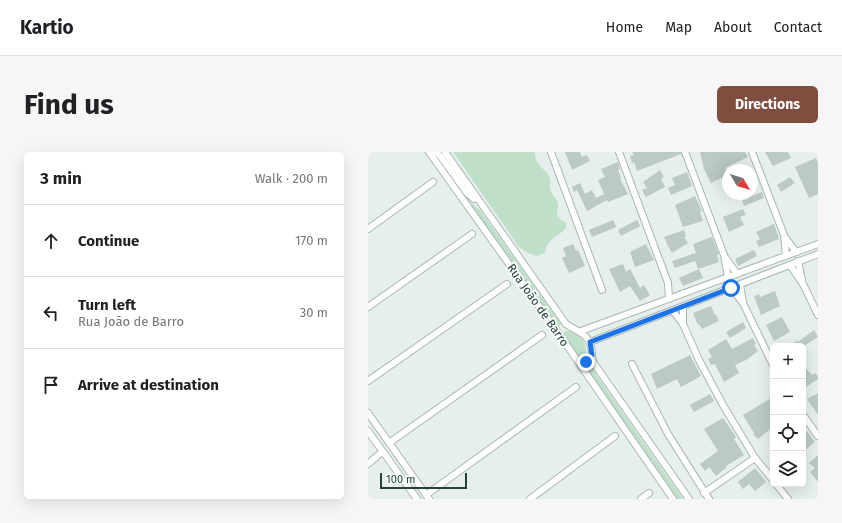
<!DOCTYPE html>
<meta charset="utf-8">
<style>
:root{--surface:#fff;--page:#f6f6f6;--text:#202124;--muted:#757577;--line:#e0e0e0;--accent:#7f4e3f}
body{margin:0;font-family:"Fira Sans",sans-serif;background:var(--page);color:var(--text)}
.controls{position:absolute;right:12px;bottom:12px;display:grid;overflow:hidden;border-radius:6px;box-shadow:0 4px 16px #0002}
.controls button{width:36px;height:36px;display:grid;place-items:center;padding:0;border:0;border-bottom:1px solid var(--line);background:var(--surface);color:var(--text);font:20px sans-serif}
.compass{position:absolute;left:354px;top:12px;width:36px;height:36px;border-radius:50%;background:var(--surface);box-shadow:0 4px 16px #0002;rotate:128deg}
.scale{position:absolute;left:12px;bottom:10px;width:87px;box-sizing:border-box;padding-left:4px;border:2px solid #24423a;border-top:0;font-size:11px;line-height:14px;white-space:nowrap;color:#24423a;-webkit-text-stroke:3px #f7fbf9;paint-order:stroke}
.stop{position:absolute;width:12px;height:12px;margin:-9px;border:3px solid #1a73e8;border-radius:50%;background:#fff}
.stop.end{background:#1a73e8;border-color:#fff;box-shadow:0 1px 4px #0008}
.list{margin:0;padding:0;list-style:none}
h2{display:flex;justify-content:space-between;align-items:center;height:52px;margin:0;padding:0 16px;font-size:17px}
h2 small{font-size:13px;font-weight:400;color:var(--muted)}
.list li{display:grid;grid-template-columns:26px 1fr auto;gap:12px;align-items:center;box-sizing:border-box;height:72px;padding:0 16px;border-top:1px solid var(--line)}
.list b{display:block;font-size:15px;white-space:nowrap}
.list p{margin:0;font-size:13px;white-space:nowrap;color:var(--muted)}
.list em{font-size:13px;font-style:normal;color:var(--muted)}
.icon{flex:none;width:22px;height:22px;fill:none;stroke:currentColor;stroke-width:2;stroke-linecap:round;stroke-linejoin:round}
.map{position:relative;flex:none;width:450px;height:347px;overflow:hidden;border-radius:6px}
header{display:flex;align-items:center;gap:24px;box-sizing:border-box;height:56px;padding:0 20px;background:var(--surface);border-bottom:1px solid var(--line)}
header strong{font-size:19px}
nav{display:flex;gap:22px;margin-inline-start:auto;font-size:14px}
.intro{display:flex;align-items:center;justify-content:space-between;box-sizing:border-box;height:96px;padding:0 24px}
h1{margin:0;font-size:28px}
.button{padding:10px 18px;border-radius:6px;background:var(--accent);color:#fff;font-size:14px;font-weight:700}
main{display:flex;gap:24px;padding:0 24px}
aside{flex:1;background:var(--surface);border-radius:6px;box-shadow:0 4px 16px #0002}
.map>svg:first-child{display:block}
</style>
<header>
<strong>Kartio</strong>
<nav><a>Home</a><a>Map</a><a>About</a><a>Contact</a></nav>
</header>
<div class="intro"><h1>Find us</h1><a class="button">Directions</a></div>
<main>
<aside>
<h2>3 min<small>Walk · 200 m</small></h2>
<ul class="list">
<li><svg class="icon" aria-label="ahead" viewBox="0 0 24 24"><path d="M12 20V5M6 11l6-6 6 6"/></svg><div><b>Continue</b></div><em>170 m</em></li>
<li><svg class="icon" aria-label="left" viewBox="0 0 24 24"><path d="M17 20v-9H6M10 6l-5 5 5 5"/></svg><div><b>Turn left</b><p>Rua João de Barro</p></div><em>30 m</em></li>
<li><svg class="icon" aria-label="arrive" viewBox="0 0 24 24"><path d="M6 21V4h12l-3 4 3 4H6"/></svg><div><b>Arrive at destination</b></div></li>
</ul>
</aside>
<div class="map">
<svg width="450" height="347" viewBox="0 0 450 347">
<rect width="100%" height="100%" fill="#e6efeb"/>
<g fill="#bfe0c8">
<path d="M85 0H167C167 16 177 14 182 26 183 29 182 31 182 35 182 42 188 45 190 51 191 56 187 61 191 66 193 68 196 70 198 71V76C189 86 180 85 177 101L168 104 160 101 151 95Z"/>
<polygon points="68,4 98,47 112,58 193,172 189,176 67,5"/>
<path d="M198 179C211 178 222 193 216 206H212L210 204 196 184 195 181Z"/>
<polygon points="222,210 227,221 315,347 307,347 214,215"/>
</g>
<g fill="#bbcac4">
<polygon points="197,0 212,0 214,5 219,3 222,9 204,18"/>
<polygon points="264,0 313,0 313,2 269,19 266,10 264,11 262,4 266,3"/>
<polygon points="332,0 377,0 380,5 357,16 360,23 343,31 336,17"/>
<polygon points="397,0 420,0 423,6 405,14"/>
<polygon points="448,6 450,11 450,42 441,46 427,15"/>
<polygon points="250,10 252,17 250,18 253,26 252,27 260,42 240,50 239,48 219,59 209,38 206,40 204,35 212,31 217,42 224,38 228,46 236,42 230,28 237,25 233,17"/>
<polygon points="292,18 296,25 293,27 297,35 278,45 274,38 279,36 275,30"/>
<polygon points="319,20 324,34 303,43 300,36 307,33 304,26"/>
<polygon points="422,25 427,31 413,40 409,33"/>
<polygon points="394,40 396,46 376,54 374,48"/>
<polygon points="327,44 334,59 332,60 335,69 315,75 307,53"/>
<polygon points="375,57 378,63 372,65 376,73 361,80 355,65"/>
<polygon points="245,68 248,75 224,85 221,78"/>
<polygon points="269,68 272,74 253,84 250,78"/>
<polygon points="406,72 411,87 391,95 388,89 392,87 388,80"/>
<polygon points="316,78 318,85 316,85 320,91 304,101 299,92 296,85"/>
<polygon points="344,85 351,102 349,103 351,110 330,117 327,109 307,116 304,109 328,101 325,92"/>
<polygon points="205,92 208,99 210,98 217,114 201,121 194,106 198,104 195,96"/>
<polygon points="278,92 286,108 267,115 262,100"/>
<polygon points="386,98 389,104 370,114 367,107"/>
<polygon points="255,112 258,120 262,117 272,136 276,133 282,143 272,149 262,134 252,140 241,117"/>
<polygon points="331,117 335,126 315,134 311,126"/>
<polygon points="407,139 412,154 393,163 386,144 391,142 392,145"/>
<polygon points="343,154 347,163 348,162 351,169 334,177 331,172 330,173 325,161"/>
<polygon points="414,165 422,180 406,189 398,173"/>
<polygon points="375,170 378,176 362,186 358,180"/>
<polygon points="446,178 450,185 436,194 419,194 429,189 430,190"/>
<polygon points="385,186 388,192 386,193 390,199 378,208 367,213 371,221 356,230 347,212 343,213 340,207 344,205 340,198 358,187 364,197"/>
<polygon points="322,203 333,224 313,235 309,227 289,237 283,222"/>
<polygon points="435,213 444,223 447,221 450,224 450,227 435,237"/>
<polygon points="450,241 450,263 439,247"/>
<polygon points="342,242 346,249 326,260 322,253"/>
<polygon points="405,245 405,275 390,287 385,282 386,281 375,263"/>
<polygon points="355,266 368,285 366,287 376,303 358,314 359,315 348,324 341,315 337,319 332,312 350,299 336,277"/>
<polygon points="435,274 447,290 435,300"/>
<polygon points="450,303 450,330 442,320 447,316 441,311"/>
<polygon points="387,316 398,330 387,339 381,332 375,337 370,330"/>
</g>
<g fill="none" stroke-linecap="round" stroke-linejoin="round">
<defs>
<g id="minor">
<polyline points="61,0 191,182 305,347"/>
<polyline points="68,0 73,5 99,41 106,47"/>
<path d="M77 0 198 172C208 179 220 181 223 195 225 200 223 205 225 210L321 347"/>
<polyline points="183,0 234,138"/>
<polyline points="251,0 300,131 301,147"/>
<polyline points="317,0 356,103 360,126"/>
<polyline points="384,0 416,83 418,104"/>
<polyline points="0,77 65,30"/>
<polyline points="416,84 428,100"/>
<polyline points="357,105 369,122"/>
<polyline points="430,109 434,128"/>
<polyline points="422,113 435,132 450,163"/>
<polyline points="372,133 375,150"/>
<polyline points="363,136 375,151 405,213"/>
<polyline points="0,155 104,82"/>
<polyline points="315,155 315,172"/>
<polyline points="305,159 315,172 331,208 355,253 387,306 405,328"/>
<polyline points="213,179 450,92"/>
<polyline points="222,190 450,102"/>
<polyline points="264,212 300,282 341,347"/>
<polyline points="0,229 139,132"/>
<polyline points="0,261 61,347"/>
<polyline points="435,263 450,284"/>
<polyline points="0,279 49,347"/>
<polyline points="21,291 174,183"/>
<polyline points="0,312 14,300"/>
<polyline points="408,332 420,347"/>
<polyline points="336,341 387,306"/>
<polyline points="58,343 208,235"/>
<polyline points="162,347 247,284"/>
<polyline points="273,347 281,341"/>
</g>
</defs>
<use href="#minor" stroke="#a8b8b2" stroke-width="8"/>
<use href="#minor" stroke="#fff" stroke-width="6"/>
</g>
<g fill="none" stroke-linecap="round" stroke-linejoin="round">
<polyline stroke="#1a73e8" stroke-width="5" points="218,210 224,203 222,190 363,136"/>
</g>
<g text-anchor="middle" stroke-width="4" stroke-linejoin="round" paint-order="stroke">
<g font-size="12" fill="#24423a" stroke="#f7fbf9">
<text transform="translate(170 153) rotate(55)" y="4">Rua João de Barro</text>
</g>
</g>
</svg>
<div class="controls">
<button>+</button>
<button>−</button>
<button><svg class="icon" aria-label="locate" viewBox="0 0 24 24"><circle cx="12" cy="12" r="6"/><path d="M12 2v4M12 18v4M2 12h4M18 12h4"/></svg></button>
<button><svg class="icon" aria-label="layers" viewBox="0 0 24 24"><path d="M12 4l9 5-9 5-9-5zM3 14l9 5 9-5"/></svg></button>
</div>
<svg class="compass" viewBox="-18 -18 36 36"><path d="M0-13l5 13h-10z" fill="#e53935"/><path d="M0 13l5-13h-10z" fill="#757577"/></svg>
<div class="scale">100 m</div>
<div class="stop" style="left:363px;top:136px"></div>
<div class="stop end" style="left:218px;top:210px"></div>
</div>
</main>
